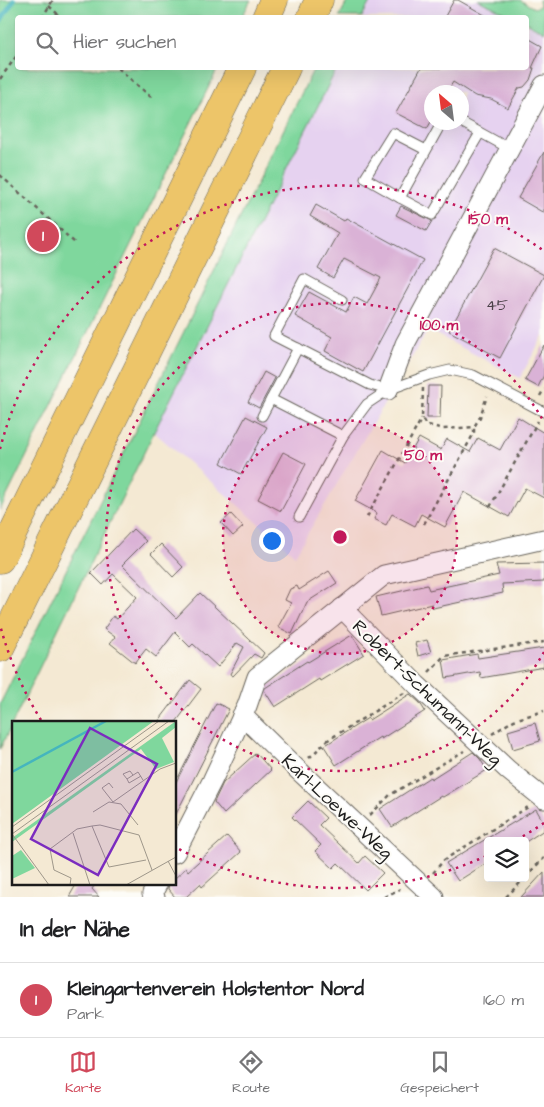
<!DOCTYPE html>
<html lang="de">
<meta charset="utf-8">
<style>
:root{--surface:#fff;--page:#f2f2f2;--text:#202124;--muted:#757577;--line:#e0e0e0;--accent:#d1495b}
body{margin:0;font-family:"Architects Daughter",sans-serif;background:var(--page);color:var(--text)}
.controls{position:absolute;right:15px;bottom:15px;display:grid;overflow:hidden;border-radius:5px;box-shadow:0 5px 20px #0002}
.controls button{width:45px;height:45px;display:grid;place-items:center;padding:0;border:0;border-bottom:1px solid var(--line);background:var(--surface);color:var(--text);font:25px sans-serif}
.compass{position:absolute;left:424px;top:85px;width:45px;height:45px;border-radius:50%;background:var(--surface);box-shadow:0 5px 20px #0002;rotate:332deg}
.you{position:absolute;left:271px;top:540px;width:18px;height:18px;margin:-12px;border:4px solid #fff;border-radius:50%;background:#1a73e8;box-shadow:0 0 0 8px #1a73e833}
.badge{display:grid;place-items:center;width:32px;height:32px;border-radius:50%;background:var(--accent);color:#fff;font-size:16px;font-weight:700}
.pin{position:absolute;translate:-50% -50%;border:2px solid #fff;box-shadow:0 1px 5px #0006}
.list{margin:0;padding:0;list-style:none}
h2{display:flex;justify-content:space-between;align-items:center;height:65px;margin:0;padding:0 20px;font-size:21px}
h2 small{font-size:16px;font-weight:400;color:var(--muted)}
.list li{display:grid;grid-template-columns:32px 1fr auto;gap:15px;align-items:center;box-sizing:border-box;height:75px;padding:0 20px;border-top:1px solid var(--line)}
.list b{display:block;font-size:19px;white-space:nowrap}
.list p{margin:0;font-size:16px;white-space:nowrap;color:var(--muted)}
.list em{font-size:16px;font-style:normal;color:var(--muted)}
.icon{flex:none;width:28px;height:28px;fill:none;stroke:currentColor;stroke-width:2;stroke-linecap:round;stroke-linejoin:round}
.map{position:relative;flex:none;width:544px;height:897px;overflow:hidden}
.search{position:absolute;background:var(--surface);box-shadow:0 5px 20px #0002;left:15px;right:15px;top:15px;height:55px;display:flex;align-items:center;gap:12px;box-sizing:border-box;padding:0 18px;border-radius:5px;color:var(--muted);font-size:19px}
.sheet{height:140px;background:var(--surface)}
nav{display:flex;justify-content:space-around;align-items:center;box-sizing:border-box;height:70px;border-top:1px solid var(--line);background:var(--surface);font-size:14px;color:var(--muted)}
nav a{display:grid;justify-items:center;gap:2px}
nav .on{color:var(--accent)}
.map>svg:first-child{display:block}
</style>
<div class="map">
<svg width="544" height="897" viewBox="0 0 544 897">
<rect width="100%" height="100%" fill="#fdfcf7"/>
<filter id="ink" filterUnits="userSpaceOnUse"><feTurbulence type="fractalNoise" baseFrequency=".02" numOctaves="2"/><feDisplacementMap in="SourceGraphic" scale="10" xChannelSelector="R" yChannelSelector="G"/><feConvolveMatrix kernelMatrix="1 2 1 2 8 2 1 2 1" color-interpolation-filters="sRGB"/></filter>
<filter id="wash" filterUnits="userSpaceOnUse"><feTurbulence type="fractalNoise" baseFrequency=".0096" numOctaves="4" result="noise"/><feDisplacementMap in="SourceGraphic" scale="20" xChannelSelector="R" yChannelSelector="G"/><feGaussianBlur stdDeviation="1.12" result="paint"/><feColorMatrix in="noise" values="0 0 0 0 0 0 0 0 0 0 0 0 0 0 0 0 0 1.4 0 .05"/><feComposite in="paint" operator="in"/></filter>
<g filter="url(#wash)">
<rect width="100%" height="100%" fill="#f4e9d3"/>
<g fill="#e6d2f0" fill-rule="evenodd">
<polygon points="371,0 478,0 514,17 362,18"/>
<path d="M527 23 544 32V334L520 378 428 330 295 555 154 432 337 68H526ZM432 92H462V122H432Z"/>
</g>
<g fill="#7fd79d" stroke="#4e7a5c">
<polygon points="0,0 251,0 242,17 18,18 18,68 218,68 0,510"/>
<polygon points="348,0 371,0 362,17 339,17"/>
<polygon points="478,0 520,0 534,8 540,6 539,0 544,0 544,32 527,23 526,18 514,17"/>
<polygon points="314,68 337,68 154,432 0,749 0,704"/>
</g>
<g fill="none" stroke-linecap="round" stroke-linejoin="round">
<polyline stroke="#45b5be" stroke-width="4.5" points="0,22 14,0"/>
</g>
<g id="blocks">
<g fill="#dab2d6">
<polygon points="454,0 458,0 490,18 444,18"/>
<polygon points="526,37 542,46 532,68 534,68 530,80 524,87 519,88 508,108 491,99 475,96 453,82 447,92 432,92 432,120 427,129 396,113 421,68 526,68"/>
<polygon points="544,152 544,213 518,198"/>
<polygon points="316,205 344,221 346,218 423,260 363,372 325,351 332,337 295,316 309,292 346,312 354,297 367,304 381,278 344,259 333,278 318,269 338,233 310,216"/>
<polygon points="401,206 432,221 426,231 396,215"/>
<polygon points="494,248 544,275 500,358 449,331"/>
<polygon points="544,345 544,375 538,387 525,380"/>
<polygon points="264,372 275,378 259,408 248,402"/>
<polygon points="428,386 441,386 440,418 427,418"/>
<polygon points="246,416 267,427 241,474 221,463"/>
<polygon points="518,417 544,433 544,498 525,488 509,517 464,492 445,527 421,514 415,526 392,514 386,525 374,519 377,513 355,501 383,450 405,463 419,438 441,450 447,439 470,452 478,438 500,450"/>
<polygon points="283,452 306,464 281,511 258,499"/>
<polygon points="231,514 243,527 233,536 221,523"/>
<polygon points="133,529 146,541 122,565 176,618 200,593 264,653 261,658 254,654 233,676 230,674 244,647 237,643 218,667 193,644 190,647 175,632 156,657 146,649 135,663 110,643 115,637 104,629 113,616 117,619 137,597 113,574 103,585 91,573"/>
<polygon points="161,544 183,567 173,577 151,554"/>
<polygon points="544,563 544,582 502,584 503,593 433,608 432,604 381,616 376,597 427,585 429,590 499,575 496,564"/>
<polygon points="329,571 337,583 307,602 292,634 278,627 291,603 285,600 290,589 297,586 299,590"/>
<polygon points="352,635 364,654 320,681 319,679 275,707 264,690 265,688 307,661 308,662"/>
<polygon points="427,640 431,652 418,656 415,643"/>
<polygon points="544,648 544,667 481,678 480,672 446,678 443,660 477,654 478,658"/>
<polygon points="190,680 201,689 176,722 158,722"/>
<polygon points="410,694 420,703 425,711 381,739 380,737 336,765 324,746 368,718 369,720"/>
<polygon points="216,703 229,709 175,816 175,784"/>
<polygon points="535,723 540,741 513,749 508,731"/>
<polygon points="473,752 480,759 487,770 443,797 441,796 392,827 380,809 430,777 431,779"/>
<polygon points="256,753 271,770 224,814 214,802 223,783"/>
<polygon points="308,801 326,818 319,825 359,863 365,856 383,873 366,890 338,863 333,868 315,851 321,845 292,817"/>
<polygon points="536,809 544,823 544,830 527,841 488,841 488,862 458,881 446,863"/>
<polygon points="227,836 241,852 202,887 200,884 186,897 175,897 168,889 169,883 175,883 175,878 186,868 188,871"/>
<polygon points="544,872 544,897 521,897 533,884"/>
<polygon points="77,883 96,883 92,889 99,897 69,897"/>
</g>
</g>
</g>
<g filter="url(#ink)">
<use href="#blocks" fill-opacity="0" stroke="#68645c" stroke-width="1"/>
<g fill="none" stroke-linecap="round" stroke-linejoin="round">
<defs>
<g id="lane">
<polyline points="461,122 510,149"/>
<polyline points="426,150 393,133 365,178 400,198 442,122"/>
<polyline points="400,198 432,215 480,133"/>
<polyline points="342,300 304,279 274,336 370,385 388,390"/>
<polyline points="271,399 343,436"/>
<polyline points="262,416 298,348"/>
<polyline points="299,517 343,436 367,404 388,390 429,375 450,370 473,375 544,412"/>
</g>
<g id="street">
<polyline points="388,390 405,344 544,85"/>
<polyline points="342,608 417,685 508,770 544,799"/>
<polyline points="242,715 297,769 434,897"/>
<polyline points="175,853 212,781 247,706 257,677 384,575 544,539"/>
<polyline points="155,897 152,894 158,883"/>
</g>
<g id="highway">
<polyline points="266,18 274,0"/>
<polyline points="311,18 319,0"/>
<polyline points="0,559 242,68"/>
<polyline points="0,648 286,68"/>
</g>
</defs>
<use href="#lane" stroke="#68645c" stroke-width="11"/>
<use href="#street" stroke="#68645c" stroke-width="21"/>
<use href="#highway" stroke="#68645c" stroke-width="29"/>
<g stroke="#68645c" stroke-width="2.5" stroke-dasharray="4 4" stroke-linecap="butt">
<polyline points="49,6 62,18"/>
<polyline points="42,18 53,0"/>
<polyline points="118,68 152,98"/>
<polyline points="0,79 18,54"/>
<polyline points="0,175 75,243"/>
<polyline points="423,388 422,418 425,424 443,429 474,427 480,417 487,396"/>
<polyline points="540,396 544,389"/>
<polyline points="490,507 538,421"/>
<polyline points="367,517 422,418"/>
<polyline points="424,524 474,433 474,427"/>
<polyline points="429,672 444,656 544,642"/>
<polyline points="492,734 514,720 544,711"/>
<polyline points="309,758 328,740 404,693"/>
<polyline points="370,815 390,795 464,751"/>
<polyline points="433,873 444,860 528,807"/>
<polyline points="525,877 544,858"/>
<polyline points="384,897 400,889"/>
<polyline points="506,897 525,878"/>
</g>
<use href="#lane" stroke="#fff" stroke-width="9"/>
<use href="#street" stroke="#fff" stroke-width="19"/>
<use href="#highway" stroke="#edc569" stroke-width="28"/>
</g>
</g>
<circle cx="340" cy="537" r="117" fill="#c2185b" fill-opacity=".12"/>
<g fill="none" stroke="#c2185b" stroke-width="2.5" stroke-dasharray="2.5 5">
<circle cx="340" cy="537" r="117"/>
<path d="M544 652A234 234 0 1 1 544 422"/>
<path d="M544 823A351 351 0 0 1 518 839M486 856A351 351 0 0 1 175 847M41 720A351 351 0 0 1 0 625M0 449A351 351 0 0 1 544 251"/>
</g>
<g text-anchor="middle" stroke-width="4" stroke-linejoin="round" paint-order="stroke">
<g font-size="16" fill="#4c424a">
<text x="497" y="310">45</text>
</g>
<g font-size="19" fill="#1c1c1c" stroke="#fdfcf7">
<text transform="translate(428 692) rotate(44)" y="7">Robert-Schumann-Weg</text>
<text transform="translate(338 806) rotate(43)" y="7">Karl-Loewe-Weg</text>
</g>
</g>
<g transform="translate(12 721)">
<rect width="164" height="164" fill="#f4e9d3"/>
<path d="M0 0H142L0 103ZM164 0V6L150 17 162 41 144 48 129 28 0 121V117ZM9 129 23 147 0 158V135Z" fill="#7fd79d"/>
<path fill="none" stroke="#45b5be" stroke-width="2.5" d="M0 51 94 0"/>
<path fill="none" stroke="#9e978a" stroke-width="1" d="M121 54 118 50 111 53 115 58 126 51 131 59M115 58 117 62 129 55M101 81 148 48 164 42M101 81 90 67 97 62 101 67M81 91 97 81 109 83 126 104M80 105 97 146 134 139M0 106 147 0M61 112 78 164M0 113 37 164M0 113 157 0M156 140 164 155M58 164 59 157 42 149 38 128 65 108 80 105 88 104 127 114 140 149M114 164 164 136"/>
<path fill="#7b2cbf" fill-opacity="0.15" stroke="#7b2cbf" stroke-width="2.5" d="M78 7 145 43 86 154 19 118Z"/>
<rect width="164" height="164" fill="none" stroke="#1c1c1c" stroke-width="2.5"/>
</g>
<circle cx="340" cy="537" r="8" fill="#c2185b" stroke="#fdfcf7" stroke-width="2.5"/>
<g font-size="15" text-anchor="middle" font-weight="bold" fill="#c2185b" stroke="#fdfcf7" stroke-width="4" stroke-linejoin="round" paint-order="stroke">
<text x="488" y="224">150 m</text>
<text x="439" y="330">100 m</text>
<text x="423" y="460">50 m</text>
</g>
</svg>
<div class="controls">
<button><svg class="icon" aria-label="layers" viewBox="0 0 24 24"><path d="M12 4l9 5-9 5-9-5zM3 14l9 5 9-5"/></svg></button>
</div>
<svg class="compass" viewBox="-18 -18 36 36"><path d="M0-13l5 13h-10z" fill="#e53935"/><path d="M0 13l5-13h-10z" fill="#757577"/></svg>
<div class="you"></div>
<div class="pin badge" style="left:43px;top:236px">1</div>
<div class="search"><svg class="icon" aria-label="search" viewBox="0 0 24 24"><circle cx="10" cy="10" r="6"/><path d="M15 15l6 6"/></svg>Hier suchen</div>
</div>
<section class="sheet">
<h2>In der Nähe<small></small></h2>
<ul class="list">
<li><span class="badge">1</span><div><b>Kleingartenverein Holstentor Nord</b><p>Park</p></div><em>160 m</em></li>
</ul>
</section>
<nav>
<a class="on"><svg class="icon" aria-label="map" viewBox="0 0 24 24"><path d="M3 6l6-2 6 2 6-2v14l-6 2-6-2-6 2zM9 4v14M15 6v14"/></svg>Karte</a>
<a><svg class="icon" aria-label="directions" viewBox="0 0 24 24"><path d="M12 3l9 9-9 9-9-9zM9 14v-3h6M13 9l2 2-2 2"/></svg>Route</a>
<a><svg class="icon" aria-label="saved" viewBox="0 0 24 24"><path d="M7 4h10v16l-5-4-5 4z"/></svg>Gespeichert</a>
</nav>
